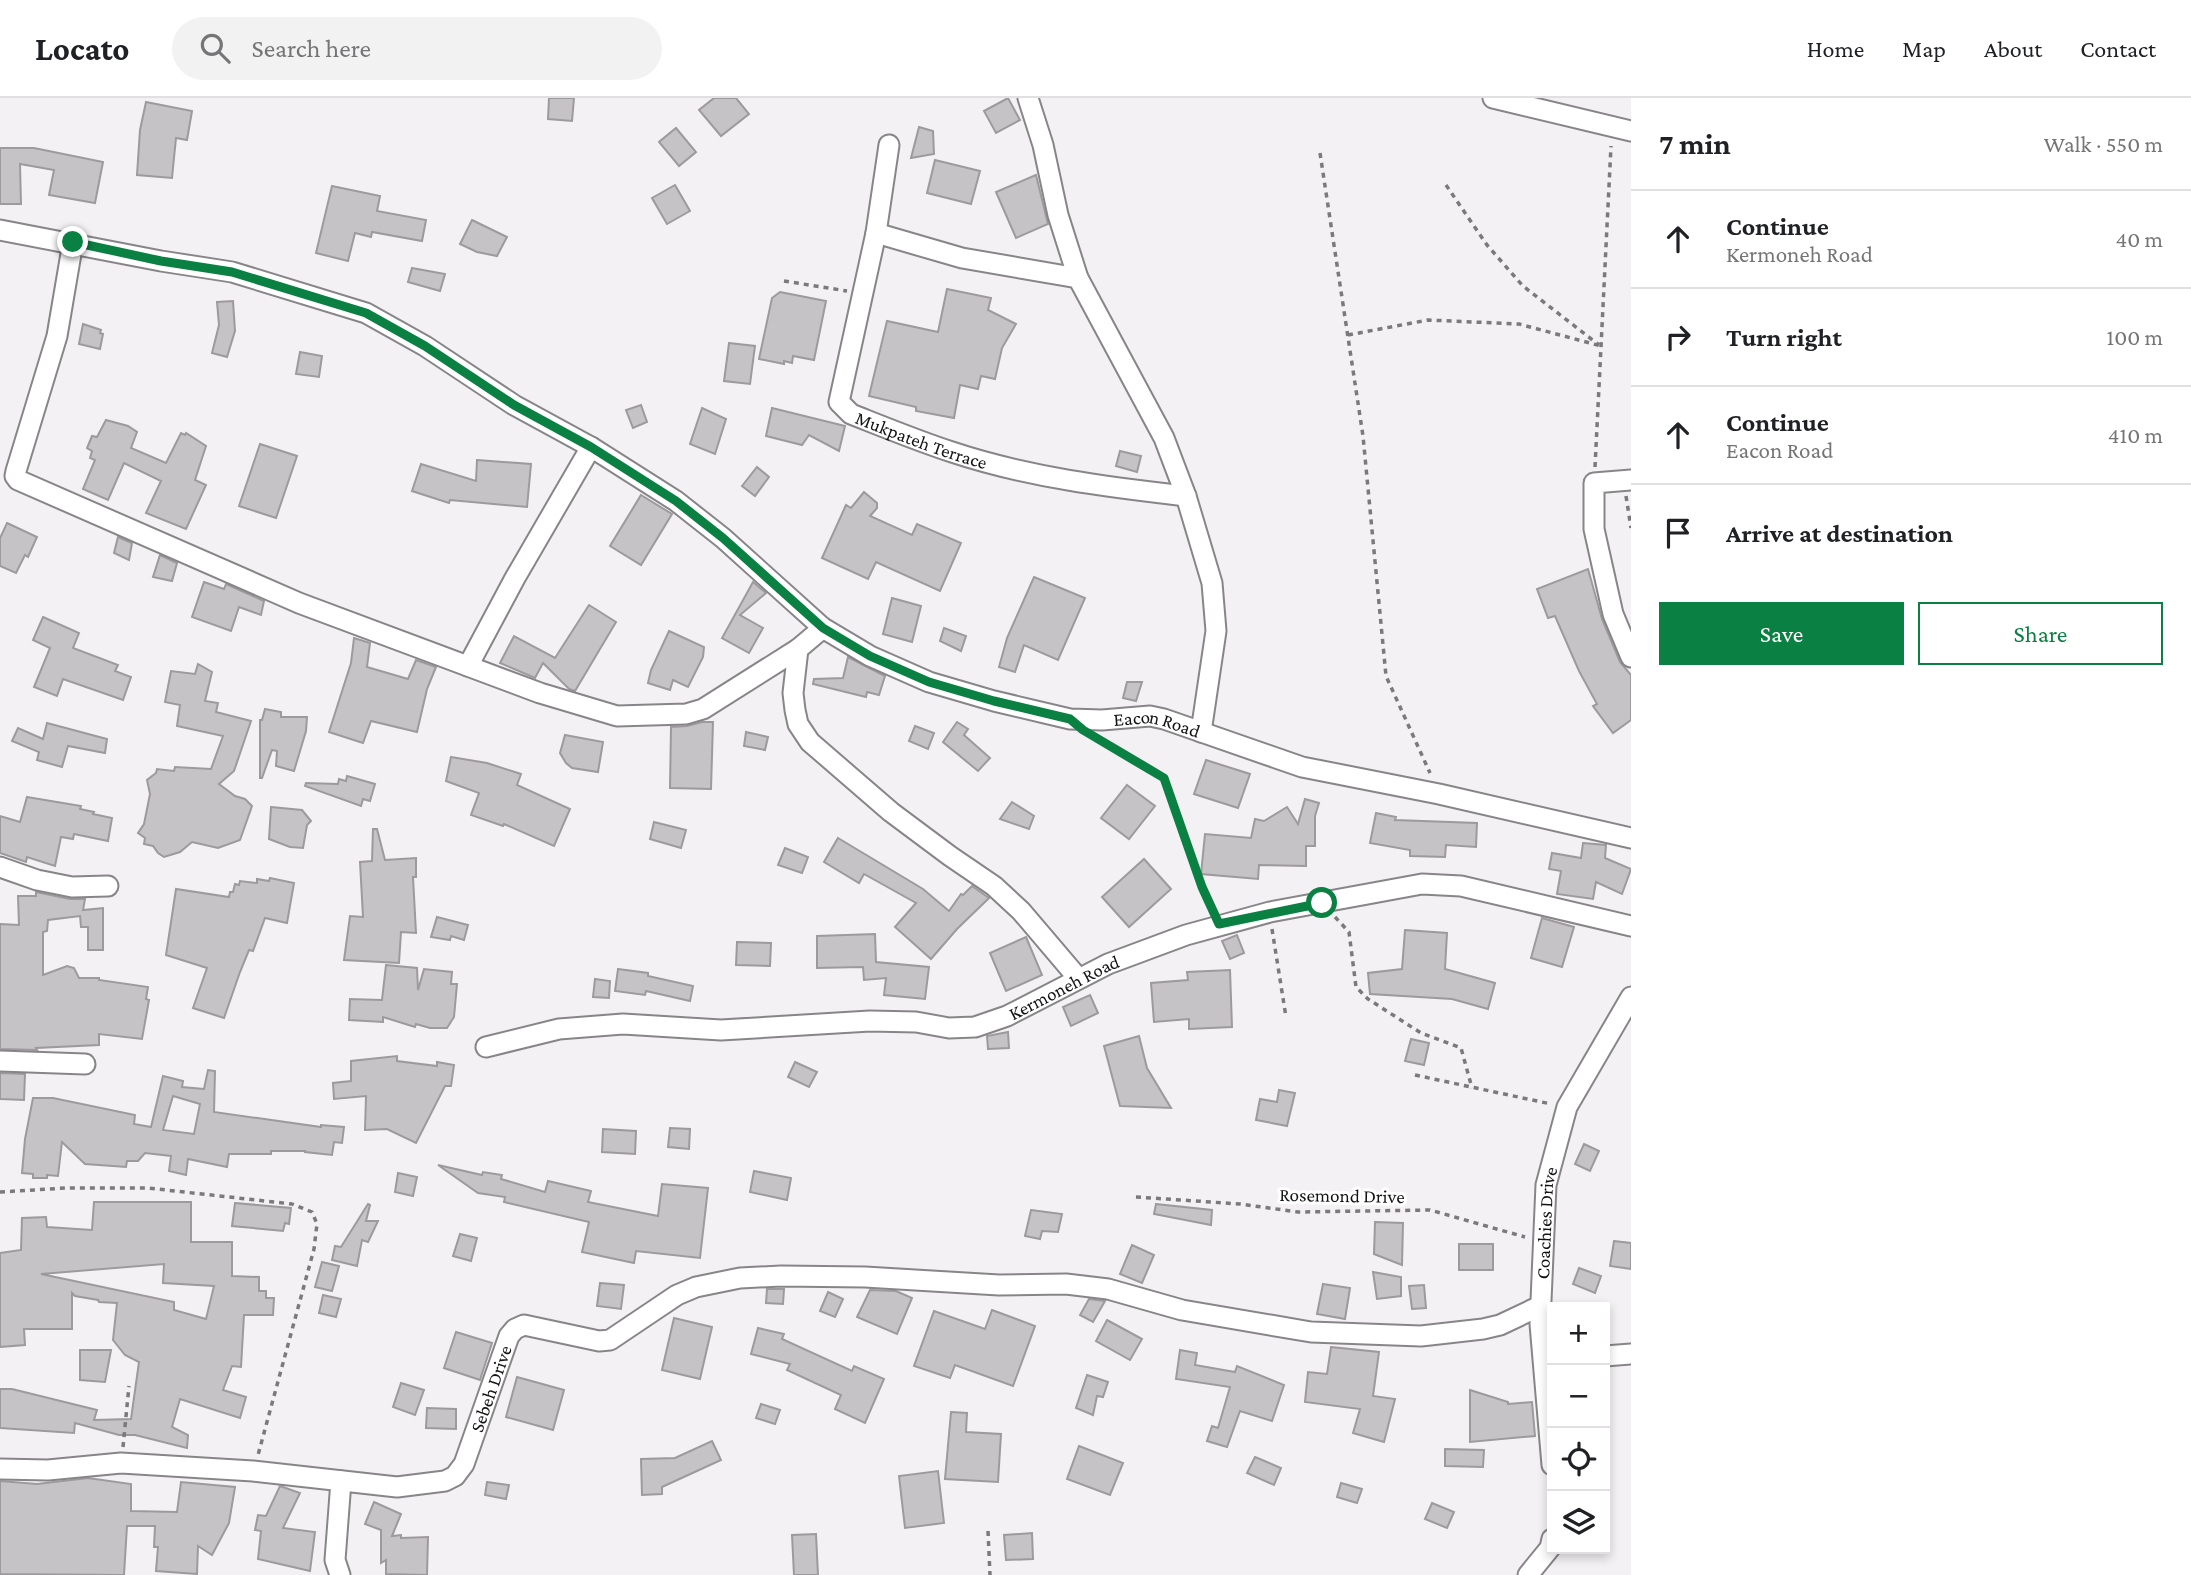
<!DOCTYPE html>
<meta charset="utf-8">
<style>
:root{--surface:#fff;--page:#f2f2f2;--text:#202124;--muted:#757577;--line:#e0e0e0;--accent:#0b8043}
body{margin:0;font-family:"Crimson Pro",serif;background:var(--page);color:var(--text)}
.controls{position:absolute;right:21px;bottom:21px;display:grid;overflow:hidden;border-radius:0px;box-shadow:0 4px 10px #0003}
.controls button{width:63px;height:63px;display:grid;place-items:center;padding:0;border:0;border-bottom:2px solid var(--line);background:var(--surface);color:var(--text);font:35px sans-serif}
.stop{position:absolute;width:21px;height:21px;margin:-16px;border:5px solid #0b8043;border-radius:50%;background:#fff}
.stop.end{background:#0b8043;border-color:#fff;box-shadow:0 2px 7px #0008}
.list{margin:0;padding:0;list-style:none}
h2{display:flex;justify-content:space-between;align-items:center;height:91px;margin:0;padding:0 28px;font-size:30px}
h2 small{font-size:23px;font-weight:400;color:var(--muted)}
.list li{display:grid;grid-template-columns:46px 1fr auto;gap:21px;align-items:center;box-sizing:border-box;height:98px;padding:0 28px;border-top:2px solid var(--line)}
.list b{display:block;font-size:26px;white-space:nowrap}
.list p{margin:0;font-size:23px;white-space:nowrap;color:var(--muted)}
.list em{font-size:23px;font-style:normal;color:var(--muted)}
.actions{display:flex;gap:14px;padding:21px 28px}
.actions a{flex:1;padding:16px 0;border:2px solid var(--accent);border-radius:0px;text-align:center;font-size:24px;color:var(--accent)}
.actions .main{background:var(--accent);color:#fff}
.icon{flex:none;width:38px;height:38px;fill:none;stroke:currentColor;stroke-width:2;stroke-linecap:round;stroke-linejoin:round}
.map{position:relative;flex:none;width:1631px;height:1477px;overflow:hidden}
header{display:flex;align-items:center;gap:42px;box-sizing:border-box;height:98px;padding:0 35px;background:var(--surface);border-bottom:2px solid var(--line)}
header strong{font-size:33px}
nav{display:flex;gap:38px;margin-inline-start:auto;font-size:24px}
.search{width:490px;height:63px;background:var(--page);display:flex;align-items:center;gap:18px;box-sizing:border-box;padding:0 24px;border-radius:38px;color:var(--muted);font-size:26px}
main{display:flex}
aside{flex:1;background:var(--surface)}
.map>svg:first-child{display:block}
</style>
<header>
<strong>Locato</strong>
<div class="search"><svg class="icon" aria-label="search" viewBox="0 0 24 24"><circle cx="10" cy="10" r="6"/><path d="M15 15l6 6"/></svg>Search here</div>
<nav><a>Home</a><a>Map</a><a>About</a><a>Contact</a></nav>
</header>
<main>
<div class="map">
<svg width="1631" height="1477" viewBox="0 0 1631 1477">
<rect width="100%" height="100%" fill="#f4f1f5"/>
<g fill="#c6c3c6" stroke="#9d9a9d" stroke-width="2" fill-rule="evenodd">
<polygon points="549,0 574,0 572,23 548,21"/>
<polygon points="714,0 736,0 749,16 721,38 699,12"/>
<polygon points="1008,0 1020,22 996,35 984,13"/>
<polygon points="146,4 192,13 187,42 176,40 172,80 137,77 140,32"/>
<polygon points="919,29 933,33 934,56 911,60"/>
<polygon points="676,30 696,54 679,68 659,44"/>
<polygon points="0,50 34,50 103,64 95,105 49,97 54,72 20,66 21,106 0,106"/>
<polygon points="935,62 980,73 971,106 927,95"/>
<polygon points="1036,77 1048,126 1016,140 996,94"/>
<polygon points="675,87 690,113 667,126 652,100"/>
<polygon points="332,88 380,98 377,113 426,122 422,143 372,134 371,139 355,135 348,163 316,155"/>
<polygon points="472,122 507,139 497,158 477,154 460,146"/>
<polygon points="412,170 445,176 440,193 408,184"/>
<polygon points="947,191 991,200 988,212 1016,226 1002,250 995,281 981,278 978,291 960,287 954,320 916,313 916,309 869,298 887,223 938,234"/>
<polygon points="780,194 826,203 814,262 793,258 792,265 784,263 784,266 759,261 772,200"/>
<polygon points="233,203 235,233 227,259 212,255 219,227 217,204"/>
<polygon points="83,226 101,232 100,235 103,236 100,251 79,246"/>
<polygon points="729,245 755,248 750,286 724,283"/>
<polygon points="300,254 322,258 319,279 296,276"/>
<polygon points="641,307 647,324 633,330 626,312"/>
<polygon points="702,310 726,321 715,356 690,346"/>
<polygon points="772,310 845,328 839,353 809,337 802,347 766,338"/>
<polygon points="106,322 128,328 137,334 131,350 166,365 181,335 185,337 186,335 206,348 195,382 206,387 186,431 146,415 161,383 124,365 108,402 83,391 95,362 90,360 92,353 87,350 92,338 97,339"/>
<polygon points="260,346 297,358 276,420 239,408"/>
<polygon points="1120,353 1141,358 1137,374 1116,368"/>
<polygon points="477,362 531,366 527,409 450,402 449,405 412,393 421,366 476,383"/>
<polygon points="757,369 769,379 755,398 742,388"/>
<polygon points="864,394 877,405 877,410 870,418 912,437 917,426 961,445 940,493 876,464 868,481 822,460 846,407 851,410"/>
<polygon points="641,397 672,416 641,467 610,448"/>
<polygon points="7,425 37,439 28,459 25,457 16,475 0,468 0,440"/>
<polygon points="118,439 132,445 129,462 114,455"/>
<polygon points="160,457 177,465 172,483 153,479"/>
<polygon points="1588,471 1602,521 1620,564 1631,577 1631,622 1613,635 1593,608 1597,606 1579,573 1555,518 1548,520 1537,491"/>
<polygon points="1034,479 1085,500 1058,562 1024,547 1015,574 999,569 1007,540"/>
<polygon points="204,484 224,491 226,486 264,503 261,517 239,509 231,533 192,519"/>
<polygon points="753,484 766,495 740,517 763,530 749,555 722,540"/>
<polygon points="892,500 921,508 912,544 883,536"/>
<polygon points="589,507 616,524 575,593 569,591 543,565 535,580 500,565 514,538 555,560"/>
<polygon points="43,519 79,535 73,550 118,567 115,573 131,579 123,602 63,581 57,598 34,589 50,550 33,542"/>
<polygon points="944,530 966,538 961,553 940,543"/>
<polygon points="669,533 704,549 703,559 688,589 673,582 670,592 648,585 651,572"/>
<polygon points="354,540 370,545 367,569 408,581 416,562 436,569 427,591 417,634 371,623 363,645 329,634 351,565"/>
<polygon points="848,559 885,578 879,597 867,594 866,599 813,586 814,581 843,580"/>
<polygon points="198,566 212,574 205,603 218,605 216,614 251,623 234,673 219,686 235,698 245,701 252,708 240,742 218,750 192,744 180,754 164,759 158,755 153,748 144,746 145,740 138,735 144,726 150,696 147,682 156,675 157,671 174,673 175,669 211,671 223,638 177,628 180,607 165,604 171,573 195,576"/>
<polygon points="1127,584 1142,584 1136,603 1123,600"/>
<polygon points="265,611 281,614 281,619 307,619 306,633 294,673 276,668 277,653 272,652 262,680 260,680 260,622 262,622"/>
<polygon points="702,624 713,624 711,691 670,690 671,629 687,628"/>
<polygon points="957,624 968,631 964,637 990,660 978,673 943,644"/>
<polygon points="47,625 107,641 105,655 68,648 62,669 37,662 39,654 12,643 18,630 43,641"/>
<polygon points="915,628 934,635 928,651 909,643"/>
<polygon points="746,634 768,639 765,652 744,648"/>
<polygon points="565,637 603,644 598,674 572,670 566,665 560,655"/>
<polygon points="451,659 487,665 521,676 517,687 570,711 554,748 504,726 503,728 471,717 479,695 446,683"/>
<polygon points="1206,662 1250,676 1238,710 1194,696"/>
<polygon points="347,678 375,686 370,703 363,701 361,708 305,688 306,685 338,686 339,681 346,683"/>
<polygon points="1127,687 1155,708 1129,741 1101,720"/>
<polygon points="27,699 81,708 80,711 94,714 93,716 112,720 108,743 74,736 73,741 61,739 55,768 27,759 26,764 0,755 0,718 20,724"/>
<polygon points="1305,701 1319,705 1315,718 1315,748 1306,748 1306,768 1259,767 1258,781 1201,776 1205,736 1251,740 1255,721 1264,723 1287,709 1298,726"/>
<polygon points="1012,704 1034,718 1029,731 1000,721"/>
<polygon points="271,709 302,712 311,723 307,727 303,750 290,749 269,741"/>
<polygon points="1376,715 1396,719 1395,722 1477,725 1476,749 1446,747 1445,759 1410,758 1410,752 1370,745"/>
<polygon points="654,724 686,732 681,750 650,741"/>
<polygon points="373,731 377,731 385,762 416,760 416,779 413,779 416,835 401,834 399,865 344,862 350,818 363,819 360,764 372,763"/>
<polygon points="838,740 923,791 949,813 961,796 963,797 972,788 989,800 957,831 931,861 895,829 916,805 864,776 859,785 824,764"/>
<polygon points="1583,745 1606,747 1605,760 1631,771 1622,796 1596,784 1593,801 1557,796 1561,773 1549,771 1552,755 1581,760"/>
<polygon points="785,750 808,759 802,775 778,767"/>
<polygon points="1144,761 1171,791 1129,829 1102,799"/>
<polygon points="270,780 294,785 287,825 265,820 253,853 249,852 240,874 224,920 193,910 207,870 166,857 176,791 229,799 230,794 233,794 235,786 239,787 240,783 257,785 257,781 269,783"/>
<polygon points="36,794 70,801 85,801 83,812 103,810 103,852 88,852 88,829 81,829 80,818 48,822 47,833 43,834 43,877 67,868 74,870 79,880 99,880 99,882 148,889 146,901 149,902 142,941 99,936 99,947 36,950 37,952 0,951 0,826 19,827 18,798 36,798"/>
<polygon points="437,819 468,827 464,842 451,838 450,842 431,839"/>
<polygon points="1542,820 1574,829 1562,869 1531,860"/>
<polygon points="1405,832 1447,835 1445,871 1495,885 1488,911 1452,901 1370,896 1368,875 1402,871"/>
<polygon points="875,836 876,864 929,869 925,901 884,897 886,880 864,882 863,869 817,870 817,838"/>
<polygon points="1237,837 1244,855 1230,861 1222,843"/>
<polygon points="1026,839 1042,877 1006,893 990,855"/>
<polygon points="737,844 771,845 770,868 736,867"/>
<polygon points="386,867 417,870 418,892 424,871 452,874 451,886 457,886 454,919 447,930 430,930 416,926 415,929 383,919 383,924 349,922 350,901 382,902"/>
<polygon points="618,871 648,875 648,878 693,888 690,903 646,893 645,897 615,893"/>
<polygon points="1230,872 1232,929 1189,931 1189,921 1154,924 1151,885 1188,882 1187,874"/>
<polygon points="595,881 610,883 609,900 593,899"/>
<polygon points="1090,897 1098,915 1071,928 1063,909"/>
<polygon points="1008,934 1009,950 988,951 987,938"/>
<polygon points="1139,938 1147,970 1171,1010 1120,1008 1104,948"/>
<polygon points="1411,941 1429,945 1424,967 1405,963"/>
<polygon points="397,958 397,963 437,968 437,964 454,967 451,988 445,988 416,1045 387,1031 365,1032 366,998 334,1001 333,985 351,983 351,963"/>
<polygon points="795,964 817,974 809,989 788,979"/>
<path d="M208 972 215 973 214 1014 321 1029V1027L344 1029 342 1045 334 1044 332 1057 305 1054V1053H271V1056H229L227 1069 188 1061 186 1077 169 1073 171 1058 145 1055 138 1063H127L126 1069 85 1066 62 1044 58 1078 47 1077V1080H33V1076L22 1075 25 1041 33 1000H53L135 1017 134 1026 151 1029 163 978 183 983 182 989 204 991ZM173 998 200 1006 194 1036 163 1032Z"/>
<polygon points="0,975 25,976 24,1002 0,1001"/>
<polygon points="1279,992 1295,995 1287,1028 1256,1022 1260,1001 1277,1004"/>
<polygon points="670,1030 690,1031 689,1051 668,1049"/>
<polygon points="603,1031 636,1033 635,1056 602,1054"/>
<polygon points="1584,1046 1599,1053 1590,1073 1575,1066"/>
<polygon points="438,1067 482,1077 483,1074 502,1077 501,1081 545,1094 548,1083 591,1093 588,1104 658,1118 662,1086 708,1090 700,1160 636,1153 634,1165 582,1154 589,1124 504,1104 505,1099 478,1095"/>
<polygon points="754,1073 791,1080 787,1102 750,1094"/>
<polygon points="398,1075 417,1079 413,1098 395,1094"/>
<path d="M94 1104H191V1144H232V1178L259 1179V1193H266V1200H274L273 1217H244L241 1269 232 1268 223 1292 246 1299 240 1320 180 1301 172 1329 188 1337 187 1350 135 1337H119L75 1325 74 1335 0 1330V1291H12L97 1312 94 1322 131 1321 139 1264 125 1257 113 1242 117 1205 99 1204 98 1202 75 1198 72 1195V1231H24L25 1247 0 1249V1155L21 1152 22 1120 46 1119 47 1129 92 1132ZM164 1166 163 1185 214 1188 206 1221 174 1212V1204L41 1176Z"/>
<polygon points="235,1105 291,1110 289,1126 285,1125 283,1133 232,1128"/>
<polygon points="368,1106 370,1107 366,1123 378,1123 368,1144 362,1142 357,1168 332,1162 335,1148 341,1149"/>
<polygon points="1156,1106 1212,1112 1211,1127 1154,1116"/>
<polygon points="1031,1112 1062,1116 1058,1134 1042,1133 1040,1141 1025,1138"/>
<polygon points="1375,1124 1403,1125 1402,1167 1374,1156"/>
<polygon points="460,1136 477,1140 471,1163 453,1158"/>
<polygon points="1614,1143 1631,1145 1631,1171 1610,1168"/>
<rect x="1459" y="1146" width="34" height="26"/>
<polygon points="1132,1147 1154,1157 1142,1185 1120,1176"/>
<polygon points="322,1164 339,1168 332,1193 315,1189"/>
<polygon points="1579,1170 1601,1178 1595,1195 1573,1186"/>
<polygon points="1373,1174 1401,1179 1401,1198 1377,1201"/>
<polygon points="600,1185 624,1187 621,1211 597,1208"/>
<polygon points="1323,1186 1350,1190 1345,1221 1317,1216"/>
<polygon points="1424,1187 1426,1210 1412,1211 1409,1188"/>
<polygon points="767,1191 784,1191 783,1206 766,1205"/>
<polygon points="870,1192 896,1193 912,1200 897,1236 857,1219"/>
<polygon points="828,1194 843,1201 835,1219 820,1213"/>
<polygon points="323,1197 341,1201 336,1219 319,1215"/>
<polygon points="1089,1201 1105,1203 1093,1224 1080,1217"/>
<polygon points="992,1212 1035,1228 1013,1288 955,1267 950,1280 914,1268 934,1213 985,1231"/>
<polygon points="674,1220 712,1229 700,1281 662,1272"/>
<polygon points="1107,1222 1142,1241 1130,1262 1096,1243"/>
<polygon points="758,1230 784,1236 782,1241 852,1273 854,1268 884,1281 865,1325 835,1311 841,1297 787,1272 790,1266 751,1256"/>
<polygon points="456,1234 492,1245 480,1282 444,1270"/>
<polygon points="1331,1249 1379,1254 1373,1298 1395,1301 1384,1344 1353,1335 1360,1311 1305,1304 1308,1274 1327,1276"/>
<polygon points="80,1252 111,1252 105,1284 80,1282"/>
<polygon points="1180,1252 1197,1255 1195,1267 1235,1274 1237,1268 1284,1287 1272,1323 1240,1313 1227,1349 1207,1343 1212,1328 1218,1330 1230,1289 1176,1281"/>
<polygon points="1087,1277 1108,1284 1103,1299 1097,1298 1093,1317 1076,1310"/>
<polygon points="517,1279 564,1292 553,1332 506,1319"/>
<polygon points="401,1285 424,1292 415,1317 393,1309"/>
<polygon points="1470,1292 1508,1304 1508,1306 1532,1304 1535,1338 1470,1344"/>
<polygon points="761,1306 780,1312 775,1326 756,1320"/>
<polygon points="427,1310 456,1311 456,1331 426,1330"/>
<polygon points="951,1314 967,1315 966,1334 1001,1336 998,1384 945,1381"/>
<polygon points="712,1343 721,1362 662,1389 662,1396 642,1397 641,1361 675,1360"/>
<polygon points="1079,1348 1123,1365 1110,1397 1067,1381"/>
<polygon points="1445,1351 1484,1352 1483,1369 1445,1368"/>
<polygon points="1255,1359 1281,1370 1274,1387 1247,1375"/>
<polygon points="938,1373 944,1425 905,1430 899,1378"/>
<polygon points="88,1380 131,1386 131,1413 177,1414 181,1384 235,1389 229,1425 212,1457 198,1448 197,1476 156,1473 158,1449 154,1449 155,1428 127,1428 124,1477 0,1476 0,1383 37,1386"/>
<polygon points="487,1384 509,1387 506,1401 485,1397"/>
<polygon points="1341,1385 1362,1391 1357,1405 1337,1399"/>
<polygon points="280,1388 300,1395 283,1430 315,1434 310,1473 258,1461 261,1433 255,1432 258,1417 266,1418"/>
<polygon points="374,1404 401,1416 392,1438 401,1437 401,1440 428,1439 427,1477 386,1476 386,1462 381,1465 381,1432 365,1426"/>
<polygon points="1432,1405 1454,1414 1447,1430 1425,1421"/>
<polygon points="1032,1435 1033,1461 1006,1462 1004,1437"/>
<polygon points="816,1436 818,1477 794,1477 792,1437"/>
</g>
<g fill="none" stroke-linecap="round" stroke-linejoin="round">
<defs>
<g id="minor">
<polyline points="1028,0 1043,47 1058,117 1078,180 1164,340 1186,398 1212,485 1216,533 1201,634"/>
<polyline points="1493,0 1631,33"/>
<path id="s1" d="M889 47 876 135 839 304 851 316C884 329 918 343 952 354 1027 379 1107 389 1186 398"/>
<path id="s2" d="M0 132 161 163 232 174 366 215 425 248 514 307 591 349 676 403 723 440 823 530 870 558 929 584 994 603 1070 621 1102 622 1150 618 1164 621 1302 669 1439 696 1631 740"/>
<polyline points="876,135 962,160 1078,180"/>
<polyline points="73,144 57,238 16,373 15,378 18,382 299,505 540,595 617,618 686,616 703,611 798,551 823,530"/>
<polyline points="1631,382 1594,385 1594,431 1613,516 1631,559"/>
<polyline points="798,551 793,595 795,612 798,626 810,644 891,714 950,758 994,788 1021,813 1078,880"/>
<polyline points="468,568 515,480 591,349"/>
<polyline points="0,769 37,782 72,789 108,788"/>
<path id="s3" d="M486 949 559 931 623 926 721 932 870 923 916 924 949 930 975 929 1007 918 1108 866 1186 837 1270 814 1422 786 1461 788 1631 828"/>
<polyline points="0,963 85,966"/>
<polyline points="1605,1258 1631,1256"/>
<path id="s4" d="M1552 1367 1540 1226 1546 1087 1567 1009 1631 899"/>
<path id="s5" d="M0 1371 48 1372 121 1365 253 1373 397 1389 445 1383 455 1378 464 1366 509 1238 515 1231 524 1227 599 1243 610 1242 677 1197 696 1189 740 1180 781 1178 865 1179 999 1187 1066 1186 1108 1191 1182 1212 1311 1234 1421 1238 1483 1231 1500 1227 1540 1208"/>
<polyline points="340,1477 335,1462 341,1383"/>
<polyline points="1528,1477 1550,1450 1552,1441"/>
</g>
</defs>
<use href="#minor" stroke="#888589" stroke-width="23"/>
<g stroke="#7b797c" stroke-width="3.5" stroke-dasharray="5 5" stroke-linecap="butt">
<polyline points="1320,55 1363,338 1386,578 1430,675"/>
<polyline points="1446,87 1487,147 1523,188 1599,247"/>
<polyline points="784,183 847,193"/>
<polyline points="1348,237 1428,222 1519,226 1601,248"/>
<polyline points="1595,369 1611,48"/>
<polyline points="1626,398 1631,430"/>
<polyline points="1097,640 1164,680 1202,789 1211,810"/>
<polyline points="1335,819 1349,834 1356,889 1368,901 1421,935 1461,950 1472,990"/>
<polyline points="1272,831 1286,919"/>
<polyline points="1415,977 1551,1006"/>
<polyline points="0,1094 66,1090 148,1090 292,1106 312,1114 317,1126 314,1151 258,1357"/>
<polyline points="1136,1099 1240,1106 1298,1114 1430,1112 1525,1139"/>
<polyline points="123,1349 129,1288"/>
<polyline points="988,1433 990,1477"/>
</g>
<use href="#minor" stroke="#fff" stroke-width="19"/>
</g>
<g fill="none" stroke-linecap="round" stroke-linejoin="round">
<polyline stroke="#0b8043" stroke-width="9" points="73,144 161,163 232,174 366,215 425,248 514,307 591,349 676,403 723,440 823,530 870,558 929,584 994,603 1070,621 1083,632 1164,680 1202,789 1219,826 1322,805"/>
</g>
<g text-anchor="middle" stroke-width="6" stroke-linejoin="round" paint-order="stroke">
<g font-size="19" fill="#131214" stroke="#fff">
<text dy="7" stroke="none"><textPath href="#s1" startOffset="354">Mukpateh Terrace</textPath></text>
<text dy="7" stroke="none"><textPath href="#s2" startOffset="1286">Eacon Road</textPath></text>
<text dy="7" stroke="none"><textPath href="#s3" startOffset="590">Kermoneh Road</textPath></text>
<text transform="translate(1342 1097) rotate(1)" y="7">Rosemond Drive</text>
<text dy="7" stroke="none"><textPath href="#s4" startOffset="243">Coachies Drive</textPath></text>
<text dy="7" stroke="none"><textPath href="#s5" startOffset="553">Sebeh Drive</textPath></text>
</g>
</g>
</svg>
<div class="controls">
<button>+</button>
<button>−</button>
<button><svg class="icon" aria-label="locate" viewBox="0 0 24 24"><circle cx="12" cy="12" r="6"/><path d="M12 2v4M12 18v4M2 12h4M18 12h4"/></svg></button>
<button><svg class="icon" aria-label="layers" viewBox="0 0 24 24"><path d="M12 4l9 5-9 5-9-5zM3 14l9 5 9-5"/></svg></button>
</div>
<div class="stop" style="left:1322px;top:805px"></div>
<div class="stop end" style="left:73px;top:144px"></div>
</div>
<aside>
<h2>7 min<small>Walk · 550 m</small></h2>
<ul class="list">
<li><svg class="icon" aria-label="ahead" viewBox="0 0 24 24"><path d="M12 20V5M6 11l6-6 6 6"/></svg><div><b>Continue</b><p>Kermoneh Road</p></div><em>40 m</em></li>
<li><svg class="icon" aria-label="right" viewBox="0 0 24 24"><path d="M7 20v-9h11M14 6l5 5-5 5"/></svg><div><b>Turn right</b></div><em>100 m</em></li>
<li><svg class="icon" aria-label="ahead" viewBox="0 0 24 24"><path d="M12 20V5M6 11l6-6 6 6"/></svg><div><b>Continue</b><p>Eacon Road</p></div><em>410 m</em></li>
<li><svg class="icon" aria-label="arrive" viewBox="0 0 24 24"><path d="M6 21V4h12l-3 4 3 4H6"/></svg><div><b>Arrive at destination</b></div></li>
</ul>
<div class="actions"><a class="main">Save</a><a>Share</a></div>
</aside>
</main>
